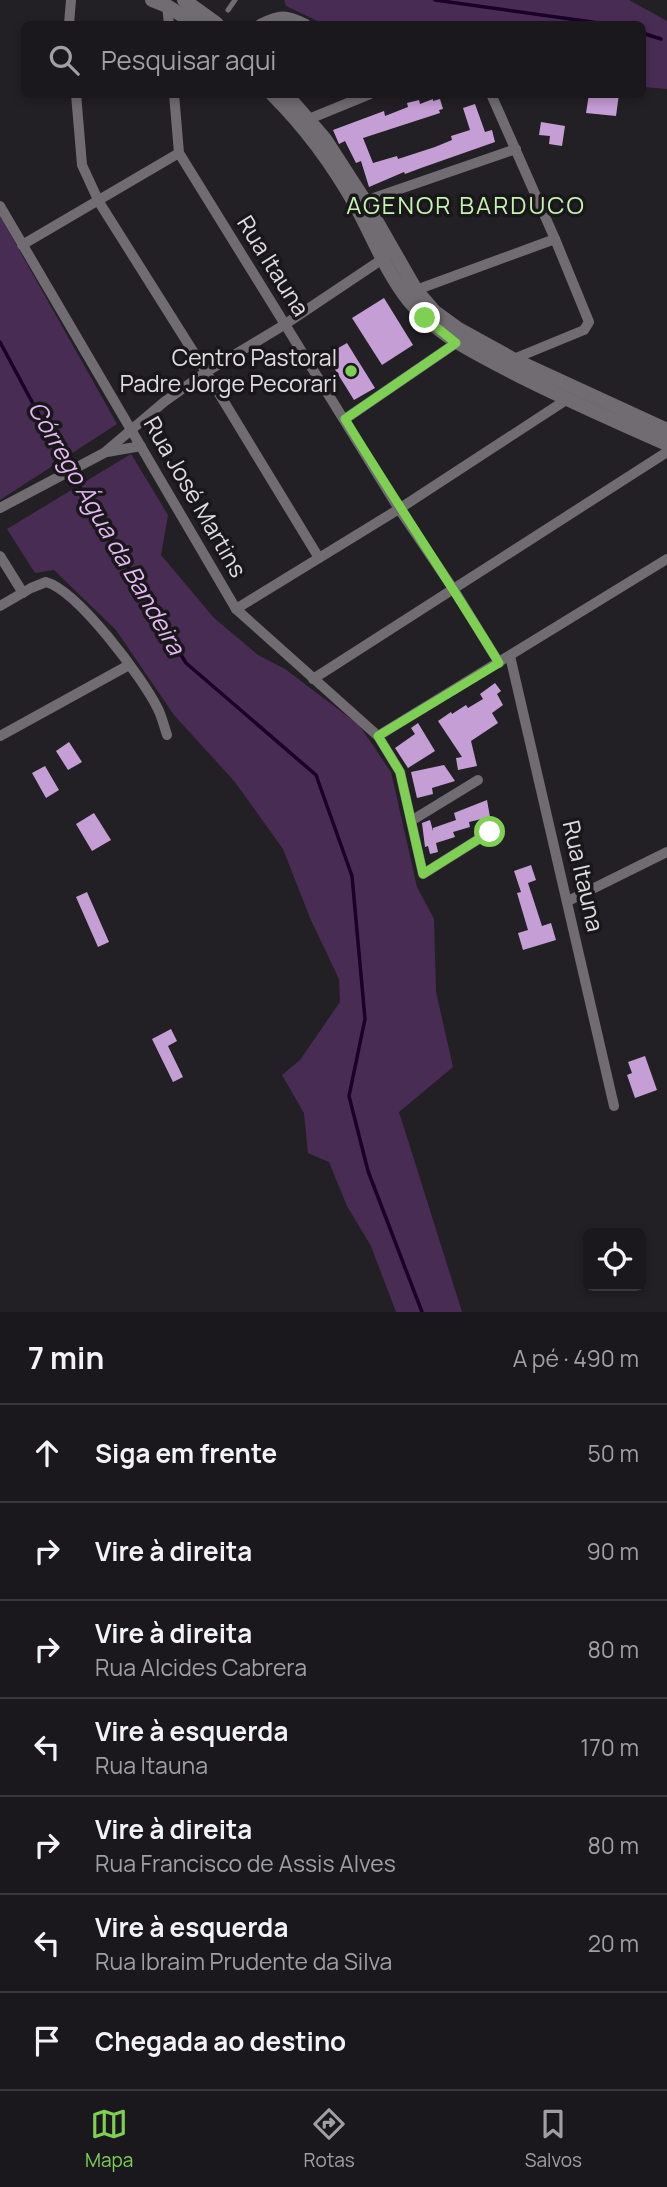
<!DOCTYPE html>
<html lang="pt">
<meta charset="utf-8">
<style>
:root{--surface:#1a181c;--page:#272529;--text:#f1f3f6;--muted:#9fa0a3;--line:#38373b;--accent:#7ed053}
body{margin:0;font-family:Manrope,sans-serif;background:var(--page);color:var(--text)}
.controls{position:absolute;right:21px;bottom:21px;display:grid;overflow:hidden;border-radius:10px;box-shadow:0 4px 10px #0003}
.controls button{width:63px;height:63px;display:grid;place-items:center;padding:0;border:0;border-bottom:2px solid var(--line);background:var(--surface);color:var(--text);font:35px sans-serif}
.stop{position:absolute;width:21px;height:21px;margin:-16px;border:5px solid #7ed053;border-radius:50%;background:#fff}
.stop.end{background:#7ed053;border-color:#fff;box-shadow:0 2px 7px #0008}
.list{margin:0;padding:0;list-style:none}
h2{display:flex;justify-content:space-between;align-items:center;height:91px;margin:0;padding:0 28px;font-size:30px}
h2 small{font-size:23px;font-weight:400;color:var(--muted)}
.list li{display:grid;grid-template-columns:46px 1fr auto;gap:21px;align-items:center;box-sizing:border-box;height:98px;padding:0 28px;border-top:2px solid var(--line)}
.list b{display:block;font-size:26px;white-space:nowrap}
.list p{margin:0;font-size:23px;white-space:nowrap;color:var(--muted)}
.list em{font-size:23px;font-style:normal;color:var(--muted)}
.icon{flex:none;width:38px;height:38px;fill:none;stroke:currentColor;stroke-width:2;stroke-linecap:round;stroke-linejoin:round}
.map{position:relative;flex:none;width:667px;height:1312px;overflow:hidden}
.search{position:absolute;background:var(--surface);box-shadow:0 4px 10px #0003;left:21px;right:21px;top:21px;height:77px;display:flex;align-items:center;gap:18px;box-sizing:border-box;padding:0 24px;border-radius:10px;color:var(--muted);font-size:26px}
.sheet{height:777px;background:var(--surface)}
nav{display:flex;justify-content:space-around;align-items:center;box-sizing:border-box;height:98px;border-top:2px solid var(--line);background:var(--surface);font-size:19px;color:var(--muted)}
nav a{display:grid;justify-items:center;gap:4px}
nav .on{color:var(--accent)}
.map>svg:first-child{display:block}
</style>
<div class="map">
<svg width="667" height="1312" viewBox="0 0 667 1312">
<rect width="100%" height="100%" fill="#232025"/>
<g fill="#492c54">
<polygon points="284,0 629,0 667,21 667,89 643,87 642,24 324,24 286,6"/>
<polygon points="0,216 117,424 0,500"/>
<polygon points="131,454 168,515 161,555 214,618 258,655 285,669 359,725 391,772 417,887 434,919 436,992 453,1067 399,1112 462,1312 396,1312 371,1246 347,1206 329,1162 308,1153 304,1113 282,1075 300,1060 340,1002 339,979 310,918 283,849 235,782 174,715 116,630 54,570 35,573 7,529"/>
</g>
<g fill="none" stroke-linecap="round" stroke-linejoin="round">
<g stroke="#1b0026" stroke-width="3.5">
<polyline points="435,0 606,24"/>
<polyline points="642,33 661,39"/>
<polyline points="0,342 61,456 186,663 316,775 352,876 365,1019 349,1096 368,1171 422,1312"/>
</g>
</g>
<g fill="#c69ed6">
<polygon points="589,94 619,94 616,116 586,113"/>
<polygon points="433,99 433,101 440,99 443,109 439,110 440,113 363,138 373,163 397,156 398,159 435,147 452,140 451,136 470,130 463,108 475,104 485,132 492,130 495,142 421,168 405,174 404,172 369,187 361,161 356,163 345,141 339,144 333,130 384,111 385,116 408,107 407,103 419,100 420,104"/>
<polygon points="541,122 565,126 562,146 549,144 550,136 539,135"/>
<polygon points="384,298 413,345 382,365 352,318"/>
<polygon points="347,343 375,388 354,400 326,355"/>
<polygon points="495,683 501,691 497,694 503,705 492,713 498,723 471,741 477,766 458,770 456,758 462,757 438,721 451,712 452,714 466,705 468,708 483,699 480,694"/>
<polygon points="418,723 435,751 408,768 395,748 415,734 411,728"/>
<polygon points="69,742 82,762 68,770 56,751"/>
<polygon points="444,765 455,781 432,788 433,794 417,798 411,772"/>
<polygon points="45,766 59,790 46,798 32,773"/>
<polygon points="487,800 490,817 469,822 470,827 453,832 455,837 436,843 438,852 430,854 428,846 425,847 422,823 430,820 433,831 433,828 456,820 454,813"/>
<polygon points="94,813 111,840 92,851 76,824"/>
<polygon points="531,865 536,880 528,883 542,926 551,923 556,940 523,950 518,933 528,930 517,893 521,892 514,871"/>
<polygon points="87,892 109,942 98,947 76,897"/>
<polygon points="171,1029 177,1041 168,1046 183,1077 173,1082 152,1039"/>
<polygon points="645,1056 657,1090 635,1098 627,1075 632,1073 628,1062"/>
</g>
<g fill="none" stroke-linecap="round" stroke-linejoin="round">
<polyline stroke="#706c72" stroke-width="5" points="228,10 235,0"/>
<g stroke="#706c72" stroke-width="10">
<polyline points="167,6 169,24"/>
<polyline points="69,24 71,0"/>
<path d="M260 24C280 14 286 14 306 24"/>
<polyline points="76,94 82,165 99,202 206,372 319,558"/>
<polyline points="174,94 179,153 399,509 454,590 499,663"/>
<polyline points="491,94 555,239 589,322 584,330 511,360"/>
<polyline points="309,119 370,94"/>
<polyline points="365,201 516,149"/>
<polyline points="0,206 236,609 378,736 400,772 423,874 490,832"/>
<polyline points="22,245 179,153"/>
<polyline points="416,290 555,239"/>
<polyline points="345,419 456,343"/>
<polyline points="107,452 141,446"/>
<polyline points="0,508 104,453 164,402 206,372 284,325 387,256"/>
<polyline points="0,556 23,593"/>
<path d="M0 606 31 588 46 582C78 591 143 678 158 709 162 717 164 726 167 735"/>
<polyline points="236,609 399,509 566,400"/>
<polyline points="510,656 614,1106"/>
<polyline points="313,679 667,452"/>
<polyline points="0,736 129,665"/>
<polyline points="378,736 667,559"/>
<polyline points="411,821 478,780"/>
<polyline points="568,901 667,852"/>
</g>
<g stroke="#706c72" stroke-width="14">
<polyline points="152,0 167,6 196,24"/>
<polyline points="184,0 217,24"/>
<path d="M272 94C304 126 333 165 355 204 373 237 386 272 409 301 436 334 472 351 508 370 560 397 613 420 667 444"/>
<polyline points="286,94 325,139 365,201 416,290 435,312 457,328 513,359 667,430"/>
</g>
</g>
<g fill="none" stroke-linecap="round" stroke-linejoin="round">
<path stroke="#7ed053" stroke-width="9" d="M425 318 456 343 345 419C395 501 449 581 499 663L378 736 400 772 423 874 490 832"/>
</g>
<circle fill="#7ed053" stroke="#1a171b" stroke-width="2.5" cx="351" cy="371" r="7"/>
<g text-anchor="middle" stroke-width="7" stroke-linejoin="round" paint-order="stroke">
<g font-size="23" fill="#e0dde1" stroke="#1a171b">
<text transform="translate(273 266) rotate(58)" y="8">Rua Itauna</text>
<text transform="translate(195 497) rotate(60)" y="8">Rua José Martins</text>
<text transform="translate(583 876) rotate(77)" y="8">Rua Itauna</text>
</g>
<g font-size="23" fill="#e0dde1" stroke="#1a171b" text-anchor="end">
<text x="337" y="366">Centro Pastoral<tspan x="337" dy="26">Padre Jorge Pecorari</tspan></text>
</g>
<g font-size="24" letter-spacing="2" fill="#c4f2b0" stroke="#1a171b">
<text x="466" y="214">AGENOR BARDUCO</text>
</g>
<g font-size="24" font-style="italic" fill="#e4b8f5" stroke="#1a171b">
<text transform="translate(106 528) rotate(60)" y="8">Córrego Água da Bandeira</text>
</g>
</g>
</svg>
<div class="controls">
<button><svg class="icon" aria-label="locate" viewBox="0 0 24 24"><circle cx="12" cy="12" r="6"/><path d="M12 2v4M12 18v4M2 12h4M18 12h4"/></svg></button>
</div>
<div class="stop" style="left:490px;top:832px"></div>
<div class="stop end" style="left:425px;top:318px"></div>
<div class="search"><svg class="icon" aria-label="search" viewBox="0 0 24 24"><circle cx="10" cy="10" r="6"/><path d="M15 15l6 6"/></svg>Pesquisar aqui</div>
</div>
<section class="sheet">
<h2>7 min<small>A pé · 490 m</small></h2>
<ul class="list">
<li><svg class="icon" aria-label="ahead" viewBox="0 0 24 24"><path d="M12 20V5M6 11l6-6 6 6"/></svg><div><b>Siga em frente</b></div><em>50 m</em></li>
<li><svg class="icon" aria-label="right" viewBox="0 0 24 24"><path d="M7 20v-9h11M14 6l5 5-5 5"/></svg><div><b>Vire à direita</b></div><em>90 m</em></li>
<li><svg class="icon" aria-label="right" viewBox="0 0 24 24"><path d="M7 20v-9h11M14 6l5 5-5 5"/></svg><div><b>Vire à direita</b><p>Rua Alcides Cabrera</p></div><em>80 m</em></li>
<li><svg class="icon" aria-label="left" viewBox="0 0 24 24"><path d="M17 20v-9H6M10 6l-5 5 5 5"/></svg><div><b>Vire à esquerda</b><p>Rua Itauna</p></div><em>170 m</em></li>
<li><svg class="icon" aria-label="right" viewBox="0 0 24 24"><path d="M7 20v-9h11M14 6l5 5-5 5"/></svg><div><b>Vire à direita</b><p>Rua Francisco de Assis Alves</p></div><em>80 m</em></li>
<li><svg class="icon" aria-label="left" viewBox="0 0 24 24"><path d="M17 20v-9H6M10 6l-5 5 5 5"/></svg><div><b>Vire à esquerda</b><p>Rua Ibraim Prudente da Silva</p></div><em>20 m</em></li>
<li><svg class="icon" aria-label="arrive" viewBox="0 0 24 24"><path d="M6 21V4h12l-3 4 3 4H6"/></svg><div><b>Chegada ao destino</b></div></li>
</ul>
</section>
<nav>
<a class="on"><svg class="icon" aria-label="map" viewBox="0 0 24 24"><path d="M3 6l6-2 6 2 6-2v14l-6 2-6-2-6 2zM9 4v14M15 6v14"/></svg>Mapa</a>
<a><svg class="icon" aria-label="directions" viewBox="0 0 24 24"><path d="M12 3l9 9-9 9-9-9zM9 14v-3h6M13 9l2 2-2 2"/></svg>Rotas</a>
<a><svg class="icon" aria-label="saved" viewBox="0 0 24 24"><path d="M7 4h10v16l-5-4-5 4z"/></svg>Salvos</a>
</nav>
